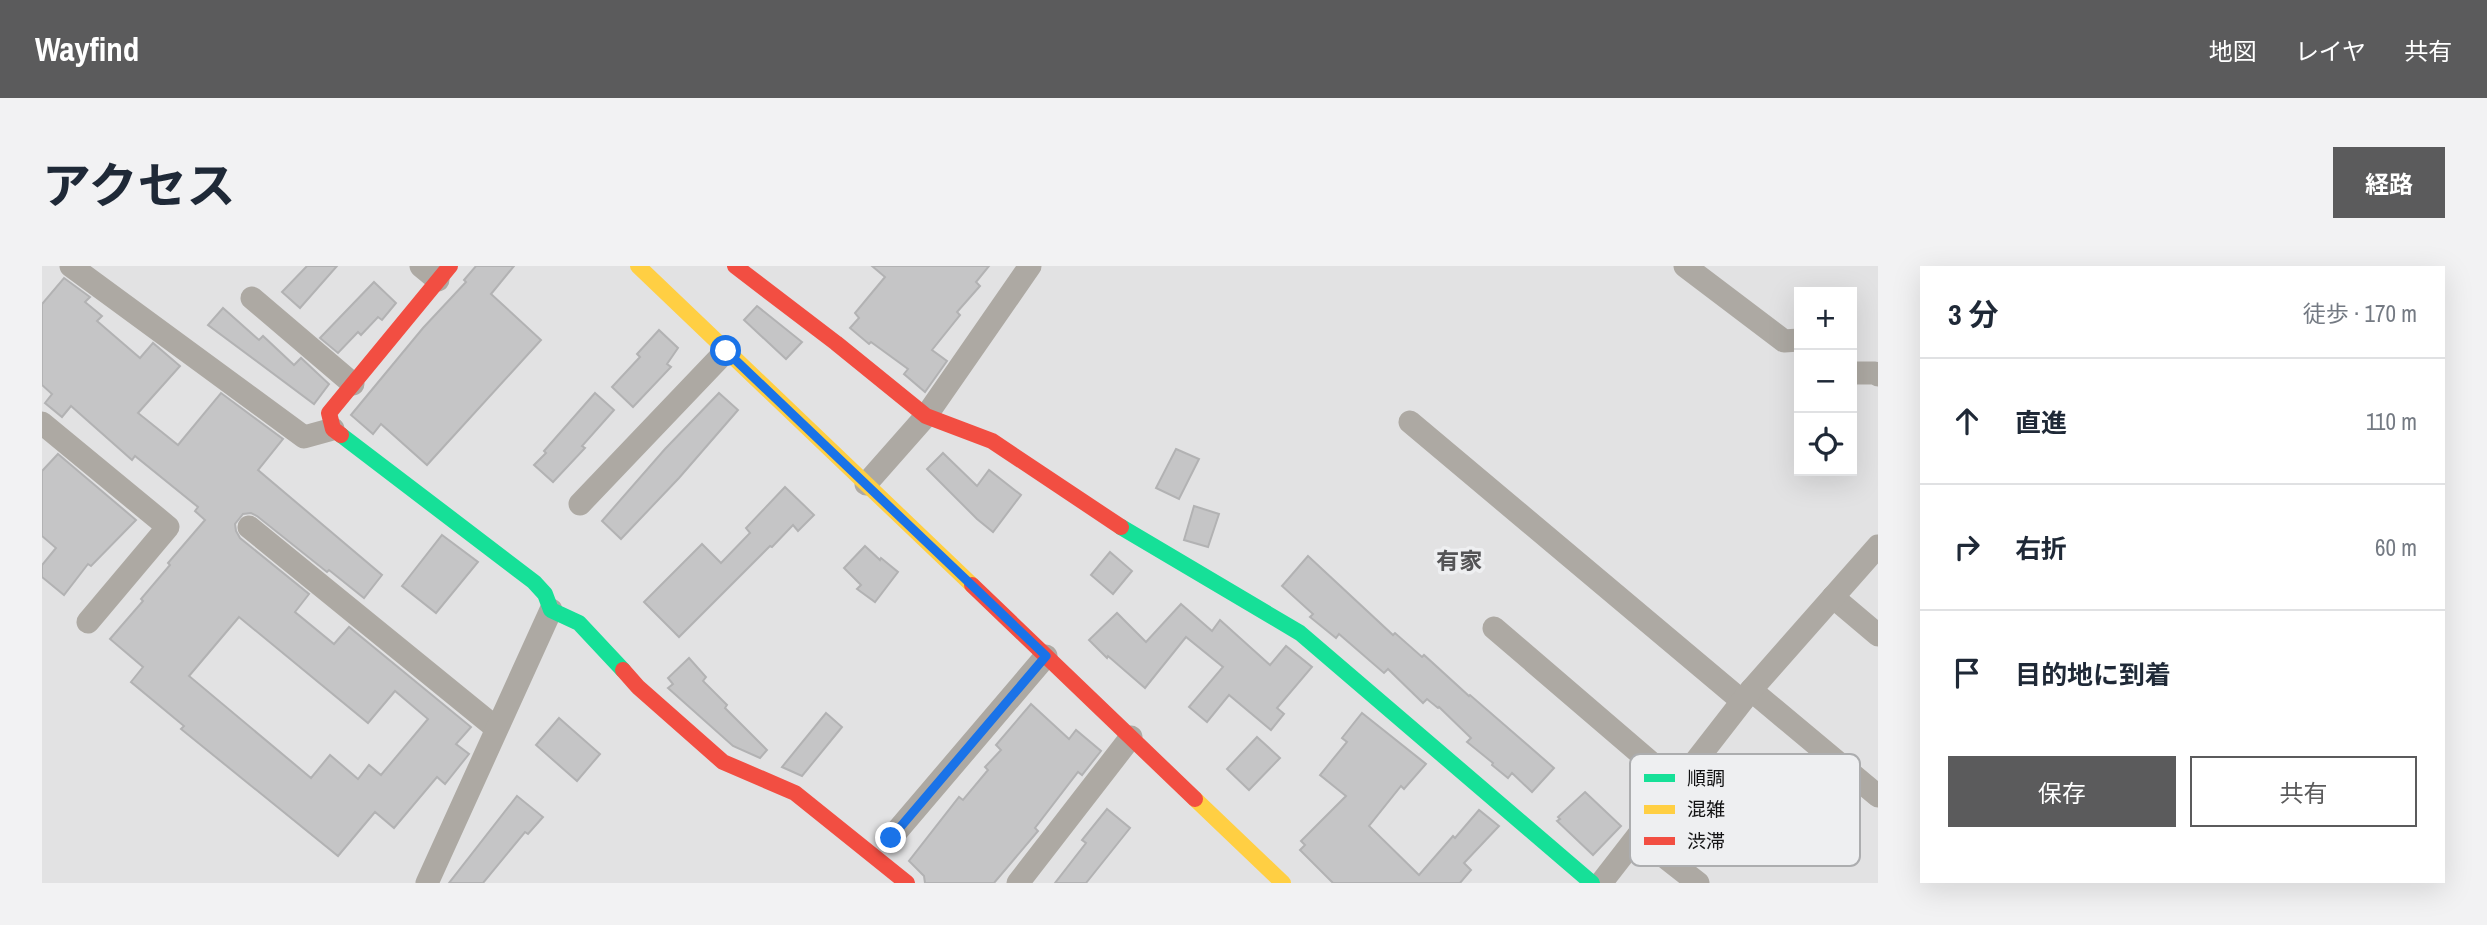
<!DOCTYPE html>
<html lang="ja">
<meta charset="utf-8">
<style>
:root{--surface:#fff;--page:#f2f2f3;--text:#1f2937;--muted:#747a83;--line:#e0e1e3;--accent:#5b5b5c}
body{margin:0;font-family:"Archivo Narrow","Noto Sans JP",sans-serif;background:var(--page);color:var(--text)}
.controls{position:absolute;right:21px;top:21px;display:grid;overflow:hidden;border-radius:0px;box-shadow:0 7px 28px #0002}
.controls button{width:63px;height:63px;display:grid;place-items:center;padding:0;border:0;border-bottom:2px solid var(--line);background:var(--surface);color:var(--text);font:35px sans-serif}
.stop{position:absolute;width:21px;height:21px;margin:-16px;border:5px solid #1a73e8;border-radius:50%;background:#fff}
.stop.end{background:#1a73e8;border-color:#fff;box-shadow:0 2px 7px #0008}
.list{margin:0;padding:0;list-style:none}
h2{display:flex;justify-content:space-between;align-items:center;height:91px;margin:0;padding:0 28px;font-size:30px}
h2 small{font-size:23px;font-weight:400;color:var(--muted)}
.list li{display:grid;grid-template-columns:46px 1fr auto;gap:21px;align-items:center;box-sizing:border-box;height:126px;padding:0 28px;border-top:2px solid var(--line)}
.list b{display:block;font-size:26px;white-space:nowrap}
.list em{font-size:23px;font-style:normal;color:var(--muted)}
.actions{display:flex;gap:14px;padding:21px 28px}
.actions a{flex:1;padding:16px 0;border:2px solid var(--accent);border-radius:0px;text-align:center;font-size:24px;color:var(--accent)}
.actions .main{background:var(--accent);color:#fff}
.icon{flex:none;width:38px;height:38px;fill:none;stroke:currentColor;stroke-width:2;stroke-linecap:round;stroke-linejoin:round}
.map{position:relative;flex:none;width:1836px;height:617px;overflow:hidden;border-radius:0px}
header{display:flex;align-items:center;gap:42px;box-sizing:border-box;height:98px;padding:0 35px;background:var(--accent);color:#fff}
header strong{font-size:33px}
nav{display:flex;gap:38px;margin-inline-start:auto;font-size:24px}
.intro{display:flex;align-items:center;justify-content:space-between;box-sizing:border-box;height:168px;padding:0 42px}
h1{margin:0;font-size:49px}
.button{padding:18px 32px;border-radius:0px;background:var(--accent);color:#fff;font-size:24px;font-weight:700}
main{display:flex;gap:42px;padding:0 42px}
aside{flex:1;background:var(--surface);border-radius:0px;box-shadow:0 7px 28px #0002}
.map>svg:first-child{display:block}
</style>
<header>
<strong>Wayfind</strong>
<nav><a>地図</a><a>レイヤ</a><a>共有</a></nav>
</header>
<div class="intro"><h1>アクセス</h1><a class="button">経路</a></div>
<main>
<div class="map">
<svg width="1836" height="617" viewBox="0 0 1836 617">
<rect width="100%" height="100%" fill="#e2e2e3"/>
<g fill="#c5c5c6" stroke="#b2b2b3" stroke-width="2" fill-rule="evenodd">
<polygon points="265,0 295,0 258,42 240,26"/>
<polygon points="434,0 472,0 449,28 499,74 385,199 339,158 331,168 309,149 381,62 424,16 422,14"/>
<polygon points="830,0 947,0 934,16 938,20 915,46 918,49 890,84 905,95 883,126 862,108 866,103 829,76 827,78 808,62 817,52 813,47 843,11"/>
<path d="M22 12 48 31 43 36 60 50 55 55 98 92 111 77 138 100 96 147 136 179 179 127 241 173 216 204 340 309 322 332 287 304 285 306 215 250 209 247 201 248 193 258 194 265 198 272 267 328 253 346 292 378 307 361 429 461 414 478 427 488 403 518 395 511 352 562 333 546 296 590 139 463 142 460 89 416 101 401 68 373 101 335 99 333 128 299 126 297 163 254 153 245 156 241 93 190 90 194 29 140 20 151 3 137 10 128 0 119V38ZM197 351 326 457 353 425 386 453 339 509 327 499 316 513 288 489 269 512 147 410Z"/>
<polygon points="332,16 354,37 340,54 336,51 319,69 316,66 296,87 278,72"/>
<polygon points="715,40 760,76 744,93 702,54"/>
<polygon points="181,42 217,74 221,70 252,99 259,92 287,118 272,138 166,59"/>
<polygon points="617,64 636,82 625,98 629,101 591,141 570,121 598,91 595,88"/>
<polygon points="553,127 572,144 540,180 543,182 511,216 492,199 504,187 502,185"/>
<polygon points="677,127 696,144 637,212 579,273 560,255 623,183"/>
<polygon points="1134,183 1157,193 1137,233 1114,222"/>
<polygon points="901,187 935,220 947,204 979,229 951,266 935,253 885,203"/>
<polygon points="16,188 94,254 49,300 46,298 22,329 0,311 0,299 14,282 0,270 0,205"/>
<polygon points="743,221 772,249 756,265 751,259 730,281 728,280 637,371 602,336 660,278 679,297 708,267 704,262"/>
<polygon points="1152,240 1177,248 1166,281 1142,274"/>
<polygon points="400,269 436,296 394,347 360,320"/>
<polygon points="823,280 838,294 839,292 856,306 833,336 815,323 819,319 802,302"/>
<polygon points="1068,286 1090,305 1071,328 1049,309"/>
<polygon points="1266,290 1351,369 1353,367 1380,391 1382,389 1427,430 1428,429 1512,502 1490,526 1470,507 1466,512 1450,499 1451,497 1425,476 1429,472 1397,441 1396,442 1385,433 1381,437 1346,403 1342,407 1297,368 1294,372 1268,351 1271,348 1240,320"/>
<polygon points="1139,338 1170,365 1178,354 1228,399 1244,380 1270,401 1235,442 1242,448 1229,464 1187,429 1165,456 1147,441 1181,401 1144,371 1103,422 1066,390 1065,392 1047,374 1075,347 1104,376"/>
<polygon points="647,392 664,411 661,415 685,439 683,442 725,484 718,492 691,480 626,422 631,418 626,412"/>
<polygon points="989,438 1027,473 1034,464 1059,485 1040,509 1036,506 993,562 996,565 952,617 883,617 882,610 867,595 917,531 921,534 946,504 943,501 959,484 954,479"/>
<polygon points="784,447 800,461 760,510 740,501"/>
<polygon points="1320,447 1384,498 1362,523 1359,520 1327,560 1377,609 1411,570 1413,572 1437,544 1457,560 1422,597 1429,604 1418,617 1291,617 1258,584 1263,579 1259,575 1304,530 1278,509 1305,476 1300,472"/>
<polygon points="517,452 558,488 535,515 494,479"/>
<polygon points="1215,471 1238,492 1207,524 1185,503"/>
<polygon points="1543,526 1579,560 1551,589 1515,555 1518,553 1516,551"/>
<polygon points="475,530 501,551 486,568 483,566 441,617 407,617"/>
<polygon points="1065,543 1088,562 1044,617 1013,617 1044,577 1040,574"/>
</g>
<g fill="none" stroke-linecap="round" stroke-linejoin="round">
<g stroke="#ada9a3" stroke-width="23">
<polyline points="29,0 262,171 291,163"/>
<polyline points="379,0 396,14"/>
<polyline points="1643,0 1742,75 1757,74"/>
<polyline points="210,32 311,118"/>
<polyline points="1810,107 1833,107 1836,109"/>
<polyline points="1368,156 1700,435"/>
<polyline points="0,157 126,261 46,356"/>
<polyline points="824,218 884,150 988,0"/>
<polyline points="538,238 684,85"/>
<polyline points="207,261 454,462"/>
<polyline points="1791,331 1836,369"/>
<polyline points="1452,362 1635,519"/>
<polyline points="1709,424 1836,530"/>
<polyline points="1596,570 1656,617"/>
<polyline points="849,572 1004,390"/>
<polyline points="385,617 509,344"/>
<polyline points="976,617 1089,471"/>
<polyline points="1559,617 1709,424 1836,280"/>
</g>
<g stroke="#16e098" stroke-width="16">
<polyline points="299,169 492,316 503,328 509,344 537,357 581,404"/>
<polyline points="1079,261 1258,367 1550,617"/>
</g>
<g stroke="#ffcf43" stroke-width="16">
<polyline points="596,0 930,319"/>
<polyline points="1153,533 1241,617"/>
</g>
<g stroke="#f24e42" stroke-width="16">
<polyline points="693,0 794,77 884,150 950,175 1079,261"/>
<polyline points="299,169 291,163 287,147 408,0"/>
<polyline points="930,319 1153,533"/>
<polyline points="581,404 596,421 681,496 753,527 865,617"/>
</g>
</g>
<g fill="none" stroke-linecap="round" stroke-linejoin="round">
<polyline stroke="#1a73e8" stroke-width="9" points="684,85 1004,390 849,572"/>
</g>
<g text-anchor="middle" stroke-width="7" stroke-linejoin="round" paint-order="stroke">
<g font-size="23" font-weight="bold" fill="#545456" stroke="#eeeff1">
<text x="1417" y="303">有家</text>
</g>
</g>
<rect x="1588" y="488" width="230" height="112" rx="10" fill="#eeeff1" stroke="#acadaf" stroke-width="2"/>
<rect x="1602" y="508" width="31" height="8" fill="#16e098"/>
<rect x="1602" y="539" width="31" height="9" fill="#ffcf43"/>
<rect x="1602" y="571" width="31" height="8" fill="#f24e42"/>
<g font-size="19" fill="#131314">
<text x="1645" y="519">順調</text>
<text x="1645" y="550">混雑</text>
<text x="1645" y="582">渋滞</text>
</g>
</svg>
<div class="controls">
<button>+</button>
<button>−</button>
<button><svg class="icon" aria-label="locate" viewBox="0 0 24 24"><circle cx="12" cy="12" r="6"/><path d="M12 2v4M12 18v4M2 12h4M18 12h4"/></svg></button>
</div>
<div class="stop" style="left:684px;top:85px"></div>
<div class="stop end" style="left:849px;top:572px"></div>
</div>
<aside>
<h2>3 分<small>徒歩 · 170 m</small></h2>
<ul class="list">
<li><svg class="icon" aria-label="ahead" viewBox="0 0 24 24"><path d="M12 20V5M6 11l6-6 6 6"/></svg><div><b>直進</b></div><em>110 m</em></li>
<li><svg class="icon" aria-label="right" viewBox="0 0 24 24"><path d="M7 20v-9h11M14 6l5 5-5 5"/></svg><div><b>右折</b></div><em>60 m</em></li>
<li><svg class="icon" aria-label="arrive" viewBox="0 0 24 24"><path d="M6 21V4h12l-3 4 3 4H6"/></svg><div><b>目的地に到着</b></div></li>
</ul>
<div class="actions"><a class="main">保存</a><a>共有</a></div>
</aside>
</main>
